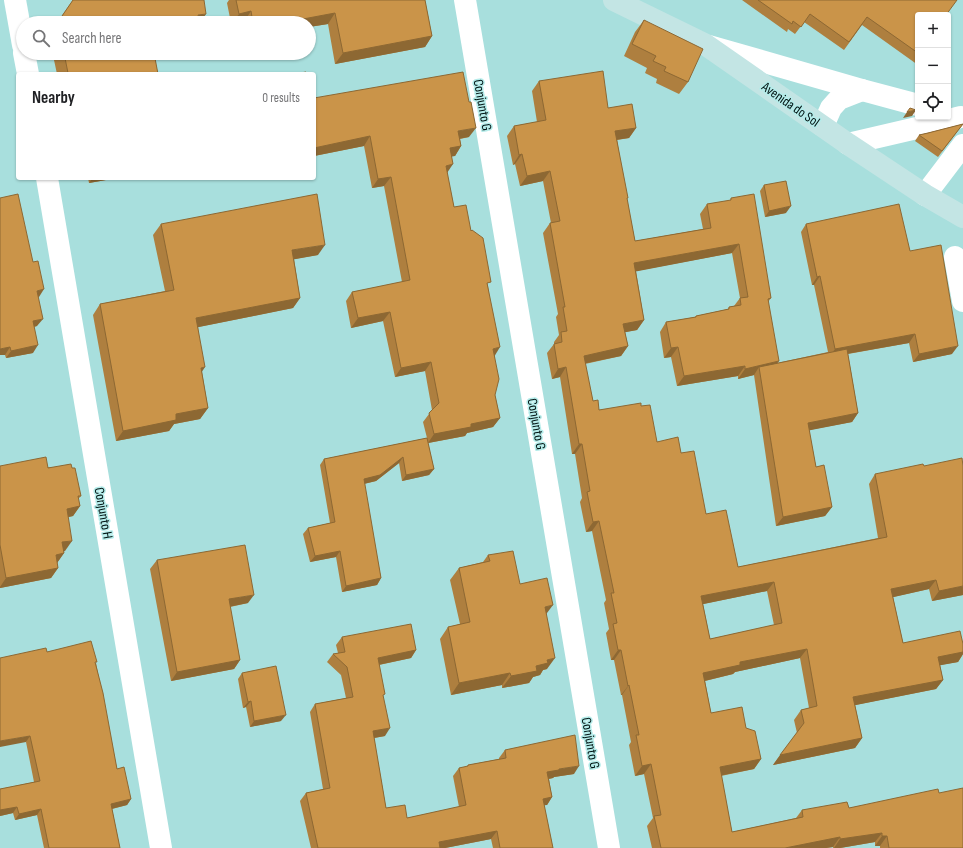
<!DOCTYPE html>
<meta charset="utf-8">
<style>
:root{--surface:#fff;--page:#f2f2f2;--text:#202124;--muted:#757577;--line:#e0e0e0}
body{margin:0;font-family:"Sofia Sans Condensed",sans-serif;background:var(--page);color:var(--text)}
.controls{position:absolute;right:12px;top:12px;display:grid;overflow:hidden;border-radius:4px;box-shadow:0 1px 3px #0004}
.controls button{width:36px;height:36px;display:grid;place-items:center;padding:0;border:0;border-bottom:1px solid var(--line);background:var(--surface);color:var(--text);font:20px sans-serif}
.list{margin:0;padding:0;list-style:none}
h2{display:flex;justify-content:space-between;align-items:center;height:52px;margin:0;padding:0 16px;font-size:17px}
h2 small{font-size:13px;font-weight:400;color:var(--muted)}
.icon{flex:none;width:22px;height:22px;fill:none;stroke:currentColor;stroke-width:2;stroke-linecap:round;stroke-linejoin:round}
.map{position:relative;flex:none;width:963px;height:848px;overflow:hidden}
.search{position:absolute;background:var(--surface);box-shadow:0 1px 3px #0004;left:16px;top:16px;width:300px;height:44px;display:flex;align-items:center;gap:10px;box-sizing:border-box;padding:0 14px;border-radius:22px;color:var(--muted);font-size:15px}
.panel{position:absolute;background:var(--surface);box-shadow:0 1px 3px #0004;left:16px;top:72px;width:300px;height:108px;border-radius:4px}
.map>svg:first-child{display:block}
</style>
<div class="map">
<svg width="963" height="848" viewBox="0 0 963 848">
<rect width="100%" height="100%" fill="#a8dfdd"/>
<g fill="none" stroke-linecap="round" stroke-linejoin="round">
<g stroke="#fff" stroke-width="22">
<polyline points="15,0 23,45"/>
<polyline points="465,0 609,848"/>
<polyline points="709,46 862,90 918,105"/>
<polyline points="24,53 28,74"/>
<polyline points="823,126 831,108 839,99 862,90"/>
<polyline points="848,144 921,127 961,117"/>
<polyline points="47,178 161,848"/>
<polyline points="925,195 963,145"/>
<polyline points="955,257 963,301"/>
</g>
<polyline stroke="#c3e5e4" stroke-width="22" points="614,0 706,45 848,144 925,195 963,217"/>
</g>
<g fill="#ae7f3f" fill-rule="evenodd">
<polygon points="73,0 200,23 57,23"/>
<polygon points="229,0 425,0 432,36 425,47 335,64 328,24 309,27 309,23 244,23 244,22 238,23 231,23 227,3"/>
<polygon points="742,0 957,0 918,15 918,65 862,25 844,50 804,22 795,34 788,29 787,32"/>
<polygon points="644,20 688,82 679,94 656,83 657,79 645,73 647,68 624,56 635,32"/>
<polygon points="58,53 189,53 155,60 158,74 57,74 54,60 58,54"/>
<path d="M539 81 608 108 636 128 629 138 617 140 627 200 635 241 703 229 700 214 707 204 730 201 731 198 771 298 768 302 777 363 828 352 814 285H812L801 232 806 224 910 251 952 354 913 362 909 343 848 354 858 413 852 422 809 430 816 467 832 507 825 516 776 526 754 375 738 379V376L677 386 671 357 664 358 660 332 666 322 695 317 696 316 728 309 729 307 734 306 740 298 732 253 636 271 644 320 637 330 625 332 628 346 621 356 585 364 593 401 599 410 641 406 657 442 681 453 706 514 738 567 878 538 869 484 875 474 963 595 932 601 929 589 893 597 903 643 963 644V654L958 662 940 665 943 680 936 689 855 705 862 738 855 748 773 765 797 733 794 720 801 710 809 708 800 658 735 672 733 674 705 681 711 713 746 728 761 759 754 769 721 776 732 832 796 818 802 810 849 808 939 793 963 848H880V846H875V842L840 848H833V847L826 848H652L647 826 653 818 644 774 635 776 629 745 631 742 622 695H621L614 660H611L606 633 609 629 604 603 606 600 592 531 586 532 580 502 582 498 575 454H572L560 377 552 379 547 353 554 344V342L559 335 556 317 558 314 543 233 550 223H551L543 181 520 186 515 164 513 165 507 136 514 126 537 122 532 91ZM767 591 774 625 710 639 703 604Z"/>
<polygon points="314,98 469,137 460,139 461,146 455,156 452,156 447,173 454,207 471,231 488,286 495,355 495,395 500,418 493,427 467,433 465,436 428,443 434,469 429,475 402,481 399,463 376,481 364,484 381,578 377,585 342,592 336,557 310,562 303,534 308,528 330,523 320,465 324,459 427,438 423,422 432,410 425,371 395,377 383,321 351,328 346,301 352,292 402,282 384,186 372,188 364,146 314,156"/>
<polygon points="963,124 938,157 915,141 919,135"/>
<polygon points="88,178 117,178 89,183"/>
<polygon points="764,185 786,213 765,217 760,191"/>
<polygon points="0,198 39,297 38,297 37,326 34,327 33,353 6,358 5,355"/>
<polygon points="161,224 318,255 294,259 300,298 293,308 198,327 202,372 208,408 200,419 174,424 169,431 116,441 93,315 100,304 165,291 153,235"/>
<polygon points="0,466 72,468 81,496 78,499 80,506 73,516 68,517 65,551 64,551 64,553 57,563 58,568 51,578 0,588"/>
<polygon points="488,555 520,584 546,614 547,669 543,670 540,675 533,677 529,683 502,688 502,685 451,695 440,639 448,627 460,624 450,580 459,568 483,562"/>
<polygon points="157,560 248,603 230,607 240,660 234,669 171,681 150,569"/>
<polygon points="342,637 416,650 411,658 379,665 383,697 385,736 374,738 386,808 407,818 459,807 453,776 459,768 467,767 468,765 499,759 499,758 505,750 574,774 554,777 553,778 549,779 552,797 547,805 544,805 553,848 493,848 491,839 445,848 311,848 300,801 306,793 323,789 310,712 315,704 346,698 341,675 327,662 333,654 338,653 336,645"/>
<polygon points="47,652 96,663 117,769 131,799 127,805 112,809 120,848 44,848 37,815 15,820 13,813 0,816 0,789 34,782 26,742"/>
<polygon points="242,673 281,721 250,727 246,707 243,708 238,679"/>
</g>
<g fill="#8d6833">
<polygon points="251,11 244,22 238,23 232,23 239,14"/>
<polygon points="335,13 328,24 309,27 309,23 287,23 287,22"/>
<polygon points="206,14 200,23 198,15"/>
<polygon points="432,36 425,47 335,64 343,53"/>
<polygon points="151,53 189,53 145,62"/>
<polygon points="916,110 912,116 903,118 907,112"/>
<polygon points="476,128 469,137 452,140 458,131"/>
<polygon points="636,128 629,138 608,141 615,131"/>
<polygon points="370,136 364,146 314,156 314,148"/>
<polygon points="461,146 455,156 444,158 450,148"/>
<polygon points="522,154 515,164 513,165 519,155"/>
<polygon points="453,164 447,173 446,166"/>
<polygon points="550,171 543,181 520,186 527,176"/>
<polygon points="391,177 384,186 372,188 378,179"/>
<polygon points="93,178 117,178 89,183"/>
<polygon points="791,206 786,213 765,217 769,211"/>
<polygon points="739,244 732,253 628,273 634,263"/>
<polygon points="325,245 318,255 285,261 292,250"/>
<polygon points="820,276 814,285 812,285 817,277"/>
<polygon points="44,289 39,297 32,298 37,291"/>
<polygon points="300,298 293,308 189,329 196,318"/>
<polygon points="390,312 383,321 351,328 358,318"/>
<polygon points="43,319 37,326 28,328 33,321"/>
<polygon points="644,320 637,330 616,334 623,324"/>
<polygon points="915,334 909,343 829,357 835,349"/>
<polygon points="38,345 33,353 6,358 11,351"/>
<polygon points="628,346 621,356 577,365 584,356"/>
<polygon points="958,346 952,354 913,362 919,354"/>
<polygon points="10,347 5,355 0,355 0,349"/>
<polygon points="500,347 494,357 493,349"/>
<polygon points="678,347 671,357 664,358 671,348"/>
<polygon points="779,361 772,371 759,367 754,375 738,379 745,369"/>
<polygon points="431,362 425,371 395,377 401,368"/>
<polygon points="745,366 738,376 677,386 684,376"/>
<polygon points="205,367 198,378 201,368"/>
<polygon points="566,367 560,377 552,379 558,369"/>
<polygon points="208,408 200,419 174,424 169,431 116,441 123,431 176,414"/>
<polygon points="858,413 852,422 801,432 808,423"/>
<polygon points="500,418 493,427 467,433 465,436 428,443 434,434 471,424"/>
<polygon points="579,444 582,444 575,454 572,454"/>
<polygon points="403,457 399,463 376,481 359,485 364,479"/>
<polygon points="434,469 429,475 402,481 406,475"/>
<polygon points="80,506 73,516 60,519 67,509"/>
<polygon points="832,507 825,516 776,526 783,517"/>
<polygon points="599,521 592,531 586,532 593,522"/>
<polygon points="72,541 65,551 55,552 62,542"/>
<polygon points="340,551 336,557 310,562 315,556"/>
<polygon points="64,553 57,563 56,555"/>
<polygon points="58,568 51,578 0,588 0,587 6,578"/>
<polygon points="381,578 377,585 342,592 346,586"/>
<polygon points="936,580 929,589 885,599 891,589"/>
<polygon points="774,582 767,591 694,606 701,596"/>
<polygon points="963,586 963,595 932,601 939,591"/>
<polygon points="254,595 248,603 223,608 229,599"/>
<polygon points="553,605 544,617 545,607"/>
<polygon points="807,649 800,658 735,672 733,674 696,683 703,673 740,662"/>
<polygon points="416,650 411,658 373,666 378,658"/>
<polygon points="618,650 621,650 614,660 611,660"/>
<polygon points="963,652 963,654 958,662 931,667 938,657"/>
<polygon points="555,658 547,669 543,670 540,675 533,677 529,683 502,688 511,676 536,666 547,660"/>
<polygon points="240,660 234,669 171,681 177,672"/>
<polygon points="510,673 502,685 451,695 459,683"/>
<polygon points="943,680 936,689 846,707 853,697"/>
<polygon points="629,685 622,695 621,695 628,686"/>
<polygon points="251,701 246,707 243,708 248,702"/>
<polygon points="286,715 281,721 250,727 254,721"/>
<polygon points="390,728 385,736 368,739 373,731"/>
<polygon points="30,736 26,742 0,747 0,741"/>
<polygon points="862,738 855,748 773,765 780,755"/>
<polygon points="761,759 754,769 713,777 720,767"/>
<polygon points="651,764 644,774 635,776 642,766"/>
<polygon points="579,766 574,774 554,777 553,778 542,780 547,772 559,769"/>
<polygon points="552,797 547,805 537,806 543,799"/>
<polygon points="131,799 127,805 107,810 111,804"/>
<polygon points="17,807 13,813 0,816 0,810"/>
<polygon points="41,809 37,815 15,820 19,814"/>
<polygon points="497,831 491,839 445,848 435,848 439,842"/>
<polygon points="882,833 875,842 840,848 834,848 840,839"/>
<polygon points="882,836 887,836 880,846 875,846"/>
<polygon points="840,837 833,847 826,848 785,848"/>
</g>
<g fill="#ca9449" stroke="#8d6833" fill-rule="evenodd">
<polygon points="73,0 204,0 206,14 198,15 200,23 63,23 62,16"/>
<polygon points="236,0 425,0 432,36 343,53 335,13 287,22 287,23 253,23 251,11 239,14"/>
<polygon points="758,0 957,0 946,15 918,15 918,53 867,17 849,42 810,14 801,27 793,21 792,24"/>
<polygon points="644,20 703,49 688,82 664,71 666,67 653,61 656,56 632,44"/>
<polygon points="64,53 154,53 158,74 72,74 71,73 68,73"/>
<path d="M603 71 608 108 632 104 636 128 615 131 628 198H627L635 241 711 228 707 204 731 200V198L754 194 771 298 768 299 779 361 745 369V366L684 376 678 347 671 348 666 322 696 317V316L729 309V307L741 305 740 298 748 297 739 244 634 263 644 320 623 324 628 346 584 356 593 401 598 400 599 410 641 403V406L650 405 657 442 678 437 681 453 694 451 706 514 726 510 738 567 887 537 875 474 923 464 924 466 962 458 963 466V586L939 591 936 580 891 589 903 643 960 631 963 644V652L938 657 943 680 853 697 862 738 780 755 804 723 801 710 817 706 807 649 740 662V665L703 673 711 713 742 707 746 728 755 731 761 759 720 767 732 832 803 817 802 810 847 802 849 808 938 789 939 793 963 788V848H889L887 836H882V833L840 839V837L785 848H661L654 816 661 815 651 764 642 766 636 735H639L629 685 628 686 621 650H618L613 624 617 623 611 593H614L599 521 593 522 587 492 590 491 582 444H579L566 367 558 369 554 344 562 342 561 332 567 331 563 307H565L550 223 560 221 550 171 527 176 522 154 519 155 514 126 546 120 539 81ZM774 582 782 623 710 639 701 596Z"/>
<polygon points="306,72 306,74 295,74"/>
<polygon points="463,72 469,102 471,102 476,128 458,131 461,146 450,148 453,164 446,166 454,207 466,205 471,231 472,230 483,238 491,282 487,283 500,347 493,349 499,379 495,395 500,418 471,424 471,427 434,434 429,413 439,403 431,362 401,368 390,312 358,318 352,292 410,280 391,177 378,179 370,136 314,148 314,98"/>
<polygon points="910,108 916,110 907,112"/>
<polygon points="963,124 942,151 919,135 928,133"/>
<polygon points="786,181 791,206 769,211 764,185"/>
<polygon points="18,194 33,262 38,261 44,289 37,291 43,319 33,321 38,345 11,351 10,347 0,349 0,198"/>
<polygon points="317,194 325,245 292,250 300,298 196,318 205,367 201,368 208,408 176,414 176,420 123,431 100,304 174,290 161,224"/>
<polygon points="899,204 910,251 941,245 958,346 919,354 915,334 835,349 820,276 817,277 806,224"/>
<polygon points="847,349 858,413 808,423 816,467 824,465 832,507 783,517 759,367"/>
<polygon points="427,438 434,469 406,475 403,457 380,475 364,479 381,578 346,586 340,551 315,556 308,528 335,522 324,459"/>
<polygon points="46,457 48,468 71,464 72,468 75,468 81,496 78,496 80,506 67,509 72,541 62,542 64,553 56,555 58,568 6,578 0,545 0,466"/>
<polygon points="245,545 254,595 229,599 240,660 177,672 157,560"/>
<polygon points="513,551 520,584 547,578 553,605 545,607 555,658 547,660 548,663 536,666 537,671 511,676 510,673 459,683 448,627 470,622 459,568 490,561 488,555"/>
<polygon points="411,624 416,650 378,658 385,694 383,695 390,728 373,731 386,808 405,805 407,818 466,805 459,768 468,766 468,765 506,758 505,750 575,735 579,766 559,769 559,770 547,772 552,797 543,799 553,848 500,848 497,831 439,842 440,848 318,848 306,793 330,788 315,704 353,697 347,667 333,654 345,652 342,637"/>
<polygon points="91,641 97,662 95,662 103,693 117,769 124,767 131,799 111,804 120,848 49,848 41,809 19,814 17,807 0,810 0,789 40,781 30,736 0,741 0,658 46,648 47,652"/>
<polygon points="276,666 286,715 254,721 251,701 248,702 242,673"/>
</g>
<g text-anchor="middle" stroke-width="3" stroke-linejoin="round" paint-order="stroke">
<g font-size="14" fill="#001312" stroke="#b5ecea">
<text transform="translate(791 104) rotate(35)" y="5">Avenida do Sol</text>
<text transform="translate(483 105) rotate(80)" y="5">Conjunto G</text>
<text transform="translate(537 424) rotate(80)" y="5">Conjunto G</text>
<text transform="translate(104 513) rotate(80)" y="5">Conjunto H</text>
<text transform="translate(591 743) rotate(80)" y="5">Conjunto G</text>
</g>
</g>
</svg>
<div class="controls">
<button>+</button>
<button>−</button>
<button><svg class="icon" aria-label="locate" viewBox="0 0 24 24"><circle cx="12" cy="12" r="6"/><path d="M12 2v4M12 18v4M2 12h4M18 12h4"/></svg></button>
</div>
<div class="search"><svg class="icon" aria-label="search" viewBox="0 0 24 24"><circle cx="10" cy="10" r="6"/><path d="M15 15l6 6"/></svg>Search here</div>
<section class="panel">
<h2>Nearby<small>0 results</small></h2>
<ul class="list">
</ul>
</section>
</div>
